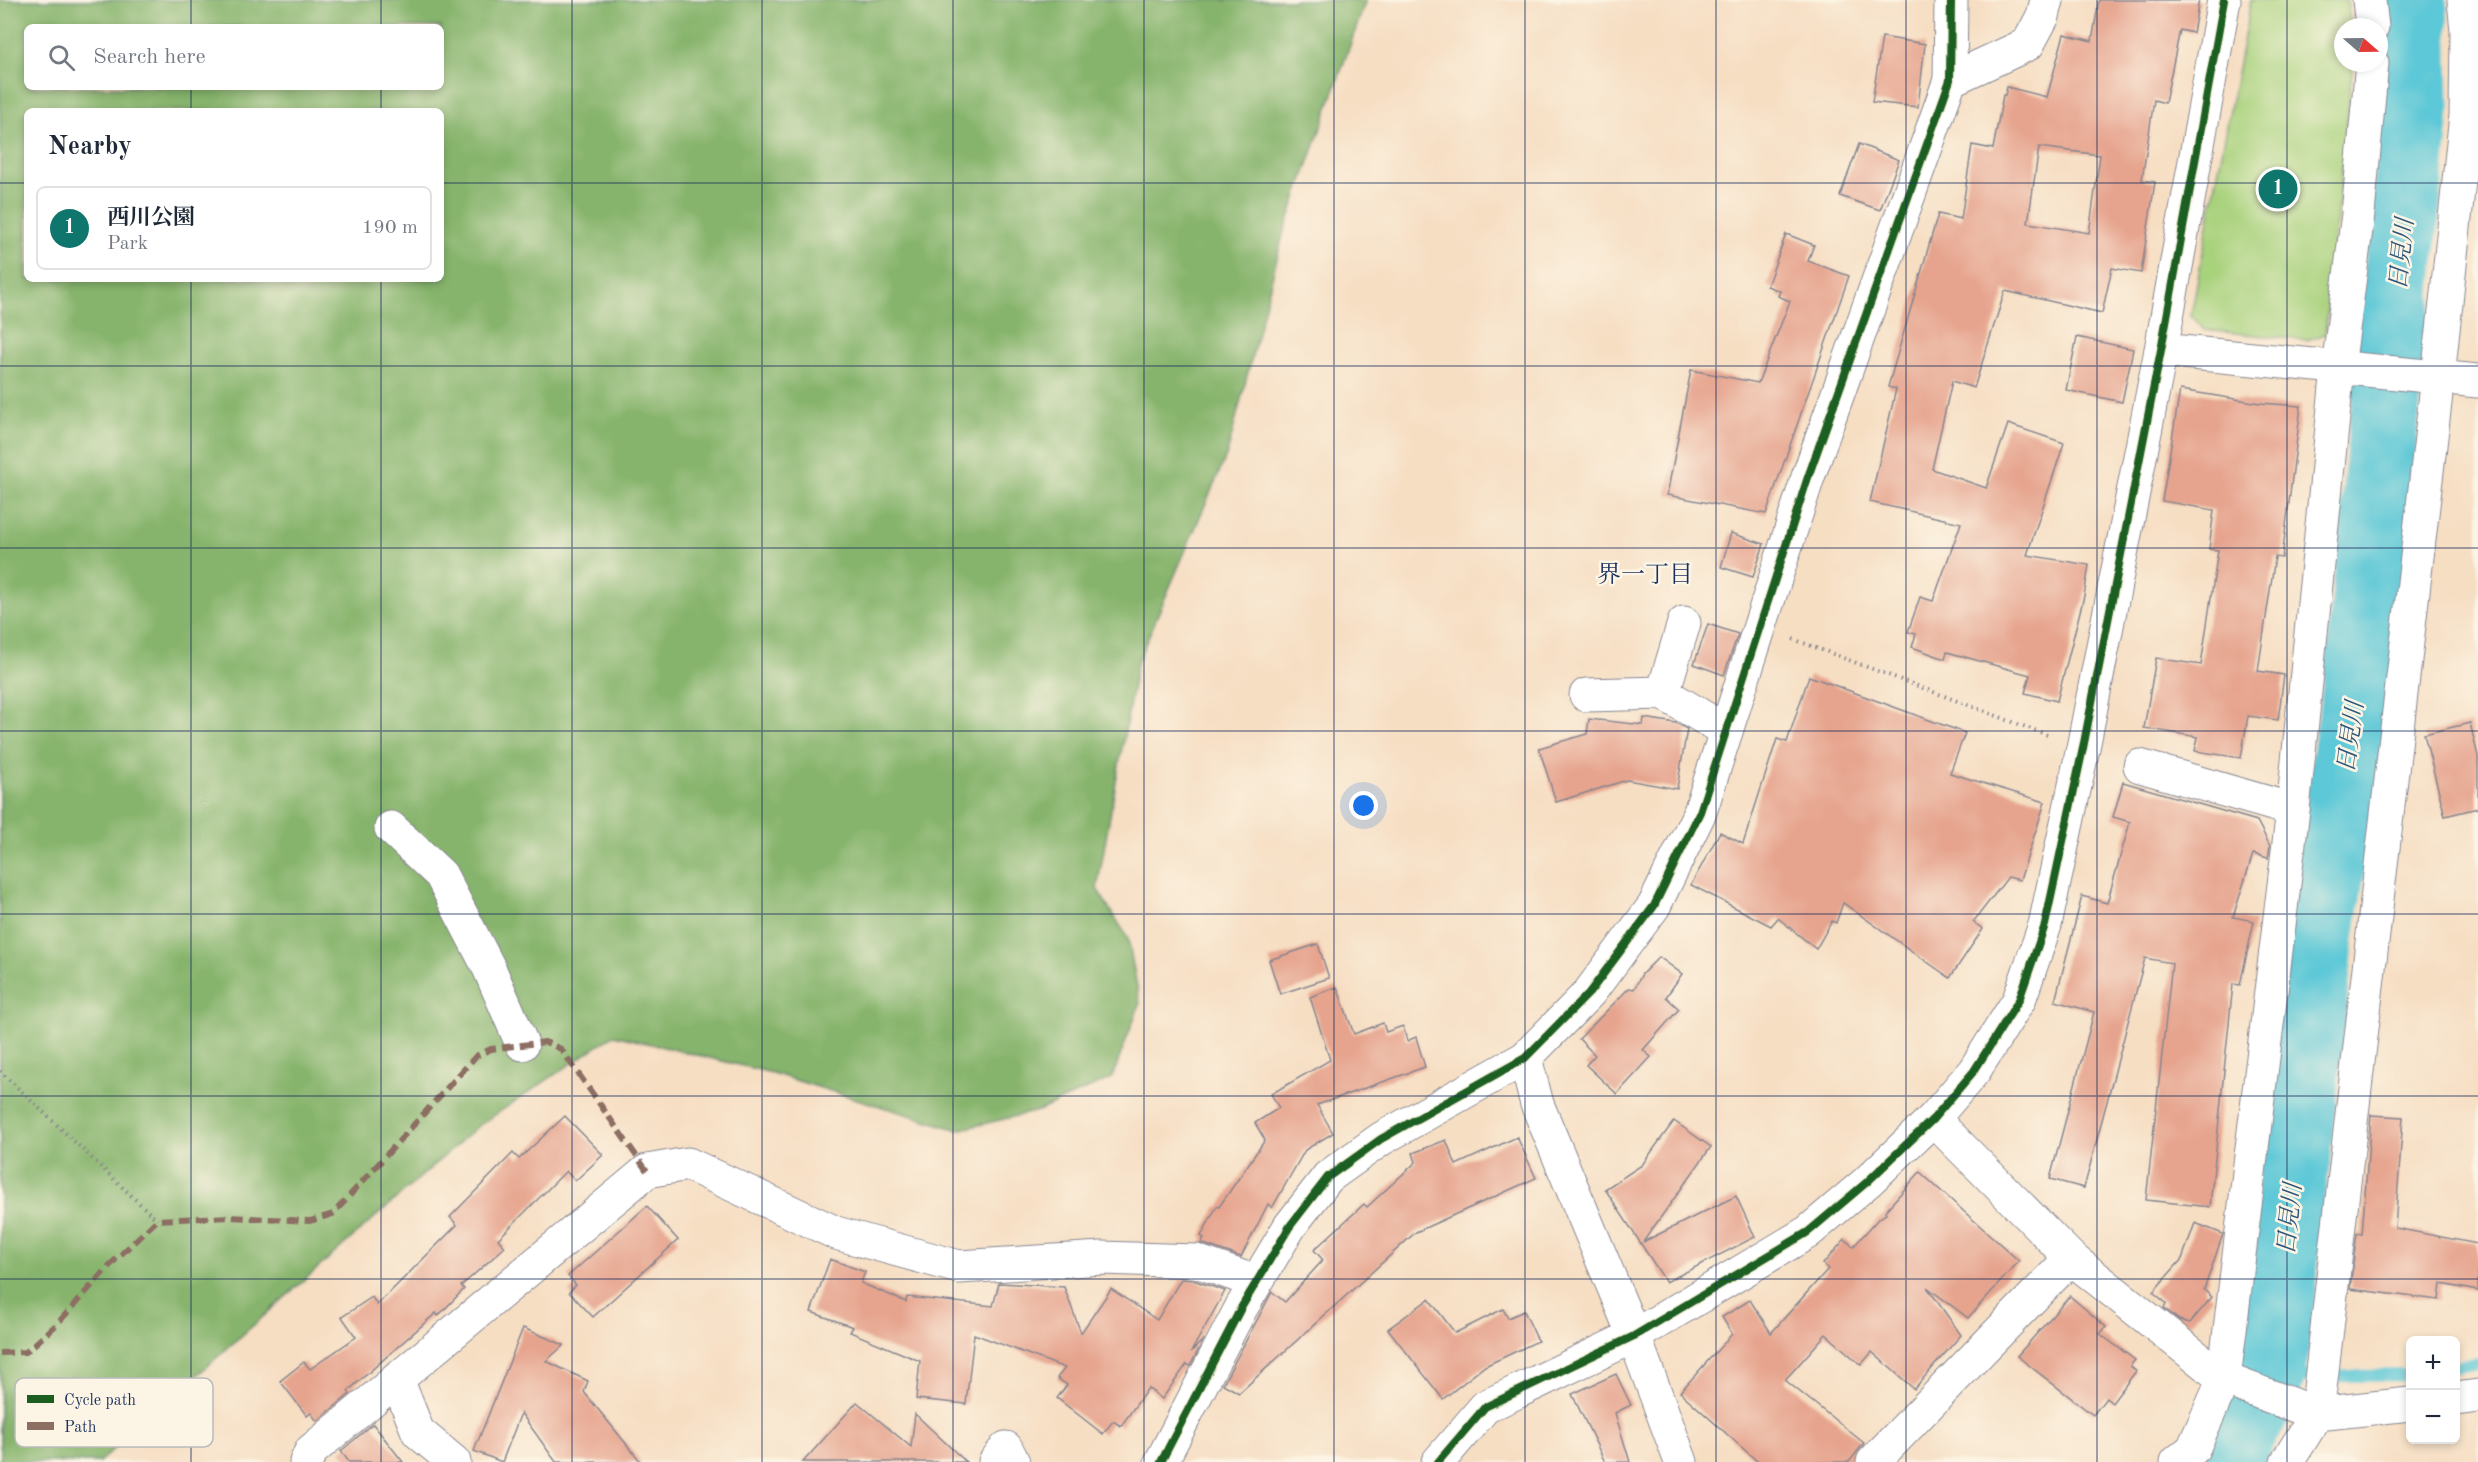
<!DOCTYPE html>
<meta charset="utf-8">
<style>
:root{--surface:#fff;--page:#f2f2f3;--text:#1f2937;--muted:#747a83;--line:#e0e1e3;--accent:#0f766e}
body{margin:0;font-family:"Old Standard TT","Noto Serif JP",serif;background:var(--page);color:var(--text)}
.controls{position:absolute;right:18px;bottom:18px;display:grid;overflow:hidden;border-radius:9px;box-shadow:0 3px 9px #0003}
.controls button{width:54px;height:54px;display:grid;place-items:center;padding:0;border:0;border-bottom:2px solid var(--line);background:var(--surface);color:var(--text);font:30px sans-serif}
.compass{position:absolute;left:2334px;top:18px;width:54px;height:54px;border-radius:50%;background:var(--surface);box-shadow:0 3px 9px #0003;rotate:110deg}
.you{position:absolute;left:1364px;top:806px;width:21px;height:21px;margin:-15px;border:4px solid #fff;border-radius:50%;background:#1a73e8;box-shadow:0 0 0 9px #1a73e833}
.badge{display:grid;place-items:center;width:39px;height:39px;border-radius:50%;background:var(--accent);color:#fff;font-size:20px;font-weight:700}
.pin{position:absolute;translate:-50% -50%;border:3px solid #fff;box-shadow:0 2px 6px #0006}
.list{margin:0;padding:0;list-style:none}
h2{display:flex;justify-content:space-between;align-items:center;height:78px;margin:0;padding:0 24px;font-size:26px}
h2 small{font-size:20px;font-weight:400;color:var(--muted)}
.list li{display:grid;grid-template-columns:39px 1fr auto;gap:18px;align-items:center;box-sizing:border-box;height:84px;margin:0 12px 12px;padding:0 12px;border:2px solid var(--line);border-radius:9px}
.list b{display:block;font-size:22px;white-space:nowrap}
.list p{margin:0;font-size:20px;white-space:nowrap;color:var(--muted)}
.list em{font-size:20px;font-style:normal;color:var(--muted)}
.icon{flex:none;width:33px;height:33px;fill:none;stroke:currentColor;stroke-width:2;stroke-linecap:round;stroke-linejoin:round}
.map{position:relative;flex:none;width:2478px;height:1462px;overflow:hidden}
.search{position:absolute;background:var(--surface);box-shadow:0 3px 9px #0003;left:24px;top:24px;width:420px;height:66px;display:flex;align-items:center;gap:15px;box-sizing:border-box;padding:0 21px;border-radius:9px;color:var(--muted);font-size:22px}
.panel{position:absolute;background:var(--surface);box-shadow:0 3px 9px #0003;left:24px;top:108px;width:420px;height:174px;border-radius:9px}
.map>svg:first-child{display:block}
</style>
<div class="map">
<svg width="2478" height="1462" viewBox="0 0 2478 1462">
<rect width="100%" height="100%" fill="#fcf5e5"/>
<filter id="ink" filterUnits="userSpaceOnUse"><feTurbulence type="fractalNoise" baseFrequency=".0167" numOctaves="2"/><feDisplacementMap in="SourceGraphic" scale="12" xChannelSelector="R" yChannelSelector="G"/><feConvolveMatrix kernelMatrix="1 2 1 2 8 2 1 2 1" color-interpolation-filters="sRGB"/></filter>
<filter id="wash" filterUnits="userSpaceOnUse"><feTurbulence type="fractalNoise" baseFrequency=".008" numOctaves="4" result="noise"/><feDisplacementMap in="SourceGraphic" scale="24" xChannelSelector="R" yChannelSelector="G"/><feGaussianBlur stdDeviation="1.35" result="paint"/><feColorMatrix in="noise" values="0 0 0 0 0 0 0 0 0 0 0 0 0 0 0 0 0 1.4 0 .05"/><feComposite in="paint" operator="in"/></filter>
<g filter="url(#wash)">
<rect width="100%" height="100%" fill="#f6dec3"/>
<polygon fill="#a9d27d" stroke="#62806e" stroke-width="1.5" points="2251,0 2347,0 2351,27 2343,27 2343,63 2353,63 2325,334 2307,340 2204,330 2191,315"/>
<path fill="#86b46c" stroke="#507265" stroke-width="1.5" fill-rule="evenodd" d="M0 0H1366L1283 235 1227 454 1137 663 1097 889 1128 938 1140 1003 1112 1078 1038 1111 958 1130 772 1073 614 1035 477 1127 99 1462H0ZM27 27H441V87H27ZM27 111H441V279H27Z"/>
<g fill="none" stroke-linecap="round" stroke-linejoin="round">
<g stroke="#5dc8d7" stroke-width="12">
<polyline points="2456,1367 2478,1363"/>
<polyline points="2272,1370 2300,1377 2410,1375"/>
</g>
<polyline stroke="#5dc8d7" stroke-width="69" points="2226,1462 2263,1396 2272,1370 2319,944 2358,682 2415,111 2413,0"/>
</g>
<g id="blocks">
<g fill="#e6a48e" fill-rule="evenodd">
<path d="M2099 0H2199L2193 33 2180 30 2165 103 2154 100 2142 180 2155 182 2141 273 2112 268 2102 313 2005 291 1974 388 1952 381 1932 469 1986 488 2008 424 2064 443 2027 555 2089 565 2084 596 2057 701 2025 693 2030 675 1947 652 1945 659 1912 647 1916 634 1908 632 1920 597 1933 601 1961 523 1870 502 1896 389 1888 387 1938 214 1961 219 1972 145 1993 149 2003 95H2005L2007 87 2047 97 2064 34 2092 41ZM2039 147 2100 155 2089 233 2028 223Z"/>
<polygon points="1882,37 1925,44 1918,107 1872,102"/>
<polygon points="1859,144 1899,160 1880,210 1840,196"/>
<polygon points="1786,234 1814,245 1808,261 1849,276 1766,514 1667,495 1691,370 1758,383 1790,301 1778,296 1780,291 1767,286"/>
<polygon points="2077,337 2133,349 2122,402 2066,390"/>
<polygon points="2180,390 2260,403 2301,406 2282,558 2275,557 2258,671 2284,675 2278,720 2248,716 2241,758 2195,751 2198,737 2144,728 2156,658 2201,665 2218,550 2209,549 2214,510 2162,501"/>
<polygon points="1731,533 1764,544 1753,577 1721,567"/>
<polygon points="1708,624 1738,634 1724,675 1694,664"/>
<polygon points="1809,676 1965,733 1950,773 2045,802 2020,880 2008,877 1973,922 1983,929 1950,978 1843,903 1836,923 1832,921 1816,949 1778,918 1771,926 1691,885 1720,832 1743,844 1777,739 1787,742"/>
<polygon points="1644,718 1676,723 1687,729 1677,789 1627,780 1556,802 1539,748 1587,734 1589,719 1643,725"/>
<polygon points="2470,723 2478,756 2478,808 2445,816 2424,734"/>
<polygon points="2123,782 2257,821 2270,846 2268,858 2253,854 2233,917 2254,921 2240,985 2233,984 2210,1207 2146,1200 2172,963 2145,958 2084,1188 2050,1179 2094,1012 2055,1001 2082,896 2107,903 2130,822 2113,817"/>
<polygon points="1318,944 1329,978 1280,994 1269,960"/>
<polygon points="1659,957 1682,974 1666,997 1679,1009 1643,1050 1651,1057 1617,1094 1586,1065 1595,1055 1579,1039 1629,988 1634,989 1642,974"/>
<polygon points="1337,987 1354,1034 1383,1023 1386,1032 1403,1026 1407,1041 1416,1037 1425,1067 1317,1105 1333,1133 1305,1150 1272,1208 1268,1204 1241,1257 1201,1243 1204,1238 1201,1236 1217,1206 1219,1207 1265,1140 1255,1123 1279,1108 1271,1094 1330,1060 1310,997"/>
<polygon points="2371,1115 2403,1117 2395,1228 2478,1244 2478,1291 2441,1284 2439,1300 2350,1289 2357,1233 2362,1234"/>
<polygon points="565,1116 603,1155 575,1181 566,1171 498,1239 505,1247 461,1286 464,1289 438,1316 436,1313 348,1391 350,1394 317,1421 311,1413 307,1416 280,1381 304,1362 310,1369 356,1337 342,1317 372,1297 377,1305 457,1225 450,1217 513,1153 519,1159"/>
<polygon points="1674,1121 1711,1147 1643,1242 1736,1196 1755,1237 1666,1282 1605,1189 1642,1165"/>
<polygon points="1517,1137 1536,1178 1416,1232 1239,1393 1223,1384 1272,1292 1285,1302 1323,1260 1314,1250 1364,1204 1367,1207 1416,1162 1413,1153 1446,1140 1456,1165"/>
<polygon points="1920,1172 2019,1261 1968,1318 1927,1287 1961,1335 1914,1389 1872,1352 1861,1365 1826,1334 1785,1380 1864,1443 1849,1462 1758,1462 1680,1392 1732,1334 1722,1317 1750,1300 1771,1333 1828,1269 1823,1264 1845,1239 1853,1247 1878,1219 1886,1214 1885,1211"/>
<polygon points="647,1206 678,1240 593,1317 569,1292 576,1285 568,1276"/>
<polygon points="2195,1223 2223,1234 2204,1290 2212,1297 2190,1323 2179,1320 2164,1308 2166,1303 2153,1292 2182,1259"/>
<polygon points="830,1259 865,1272 861,1283 906,1302 907,1297 993,1306 999,1283 1064,1287 1081,1333 1111,1289 1157,1320 1181,1279 1193,1280 1225,1291 1191,1352 1204,1339 1190,1366 1187,1364 1162,1399 1148,1388 1121,1426 1113,1421 1103,1434 1057,1398 1067,1385 1057,1378 1065,1368 974,1334 966,1404 916,1399 920,1361 850,1332 853,1327 811,1312"/>
<polygon points="2070,1296 2106,1327 2100,1334 2135,1360 2130,1366 2136,1371 2112,1403 2106,1398 2093,1415 2017,1356"/>
<polygon points="1429,1299 1455,1333 1503,1309 1508,1318 1524,1311 1538,1341 1485,1366 1443,1399 1388,1329"/>
<polygon points="523,1328 564,1345 546,1361 588,1381 584,1392 641,1462 556,1462 521,1413 502,1462 474,1451"/>
<polygon points="1616,1374 1631,1405 1615,1413 1630,1462 1605,1462 1572,1394"/>
<polygon points="857,1402 911,1447 915,1414 966,1462 803,1462"/>
<polygon points="373,1424 403,1462 349,1462 341,1451"/>
</g>
</g>
</g>
<g filter="url(#ink)">
<use href="#blocks" fill-opacity="0" stroke="#888690" stroke-width="1.5"/>
<g fill="none" stroke-linecap="round" stroke-linejoin="round">
<defs>
<g id="minor">
<polyline points="2369,0 2372,27"/>
<polyline points="1950,80 2028,44 2043,16 2047,0"/>
<polyline points="2161,350 2478,381"/>
<polyline points="1663,693 1684,623"/>
<polyline points="1586,695 1663,693 1726,731"/>
<polyline points="2140,766 2293,810"/>
<polyline points="391,828 441,875 489,968 522,1044"/>
<polyline points="1525,1058 1537,1104 1634,1336 1681,1462"/>
<polyline points="1933,1119 2071,1258 2224,1379 2317,1414 2410,1404"/>
<polyline points="397,1379 418,1432 454,1462"/>
<polyline points="2456,1399 2478,1396"/>
<polyline points="306,1462 311,1451 647,1171 688,1164 836,1233 959,1267 1102,1258 1196,1261 1256,1282"/>
<polyline points="995,1462 1006,1448 1013,1462"/>
<polyline points="1161,1462 1241,1308 1290,1226 1328,1177 1381,1139 1525,1058 1589,993 1654,906 1700,812 1808,477 1950,80 1951,0"/>
<polyline points="1438,1462 1485,1407 1634,1336 1808,1232 1867,1182 1933,1119 1974,1071 2019,1000 2045,925 2083,748 2161,350 2224,0"/>
<polyline points="1873,1462 2071,1258"/>
<polyline points="2177,1462 2193,1449 2224,1379 2293,810 2338,368 2358,214 2372,63"/>
<polyline points="2287,1462 2317,1414 2438,377 2466,115 2467,30 2464,0"/>
</g>
</defs>
<use href="#minor" stroke="#888690" stroke-width="35"/>
<g stroke="#888690" stroke-width="4" stroke-dasharray="1.5 4.5" stroke-linecap="butt">
<polyline points="1793,639 2050,736"/>
<polyline points="0,1071 157,1220"/>
</g>
<use href="#minor" stroke="#fff" stroke-width="33"/>
<polyline stroke="#8d6e63" stroke-width="6" stroke-dasharray="12 6" stroke-linecap="butt" points="0,1353 26,1352 57,1324 110,1265 157,1220 230,1217 310,1221 333,1214 476,1056 491,1049 545,1042 561,1049 647,1171"/>
<defs>
<g id="cycleway">
<polyline points="1161,1462 1241,1308 1290,1226 1328,1177 1381,1139 1525,1058 1589,993 1654,906 1700,812 1808,477 1950,80 1951,0"/>
<polyline points="1438,1462 1485,1407 1634,1336 1808,1232 1867,1182 1933,1119 1974,1071 2019,1000 2045,925 2083,748 2161,350 2224,0"/>
</g>
</defs>
<use href="#cycleway" stroke="#fcf5e5" stroke-width="11"/>
<use href="#cycleway" stroke="#1b5e20" stroke-width="8"/>
</g>
</g>
<path fill="none" stroke="#1b2f5e" stroke-width="1.5" stroke-opacity="0.55" d="M191 0V27M381 0V27M572 0V1462M762 0V1462M953 0V1462M1144 0V1462M1334 0V1462M1525 0V1462M1716 0V1462M1906 0V1462M2097 0V1462M2287 0V1462M191 87V111M381 87V111M0 183H27M441 183H2478M191 279V1462M381 279V1462M0 366H2478M0 548H2478M0 731H2478M0 914H2478M0 1096H2478M0 1279H2478"/>
<g text-anchor="middle" stroke-width="5" stroke-linejoin="round" paint-order="stroke">
<g font-size="24" font-style="italic" fill="#2c557c" stroke="#fcf5e5">
<text transform="translate(2401 254) rotate(-84)" y="8">日見川</text>
<text transform="translate(2350 737) rotate(-82)" y="8">日見川</text>
<text transform="translate(2289 1219) rotate(-84)" y="8">日見川</text>
</g>
<g font-size="24" fill="#1b2f5e" stroke="#fcf5e5">
<text x="1645" y="582">界一丁目</text>
</g>
</g>
<rect x="15" y="1378" width="198" height="69" rx="9" fill="#fcf5e5" stroke="#b8babc" stroke-width="1.5"/>
<rect x="27" y="1395" width="27" height="8" fill="#1b5e20"/>
<rect x="27" y="1422" width="27" height="8" fill="#8d6e63"/>
<g font-size="16" fill="#1b2f5e">
<text x="64" y="1405">Cycle path</text>
<text x="64" y="1432">Path</text>
</g>
</svg>
<div class="controls">
<button>+</button>
<button>−</button>
</div>
<svg class="compass" viewBox="-18 -18 36 36"><path d="M0-13l5 13h-10z" fill="#e53935"/><path d="M0 13l5-13h-10z" fill="#747a83"/></svg>
<div class="you"></div>
<div class="pin badge" style="left:2278px;top:189px">1</div>
<div class="search"><svg class="icon" aria-label="search" viewBox="0 0 24 24"><circle cx="10" cy="10" r="6"/><path d="M15 15l6 6"/></svg>Search here</div>
<section class="panel">
<h2>Nearby<small></small></h2>
<ul class="list">
<li><span class="badge">1</span><div><b>西川公園</b><p>Park</p></div><em>190 m</em></li>
</ul>
</section>
</div>
